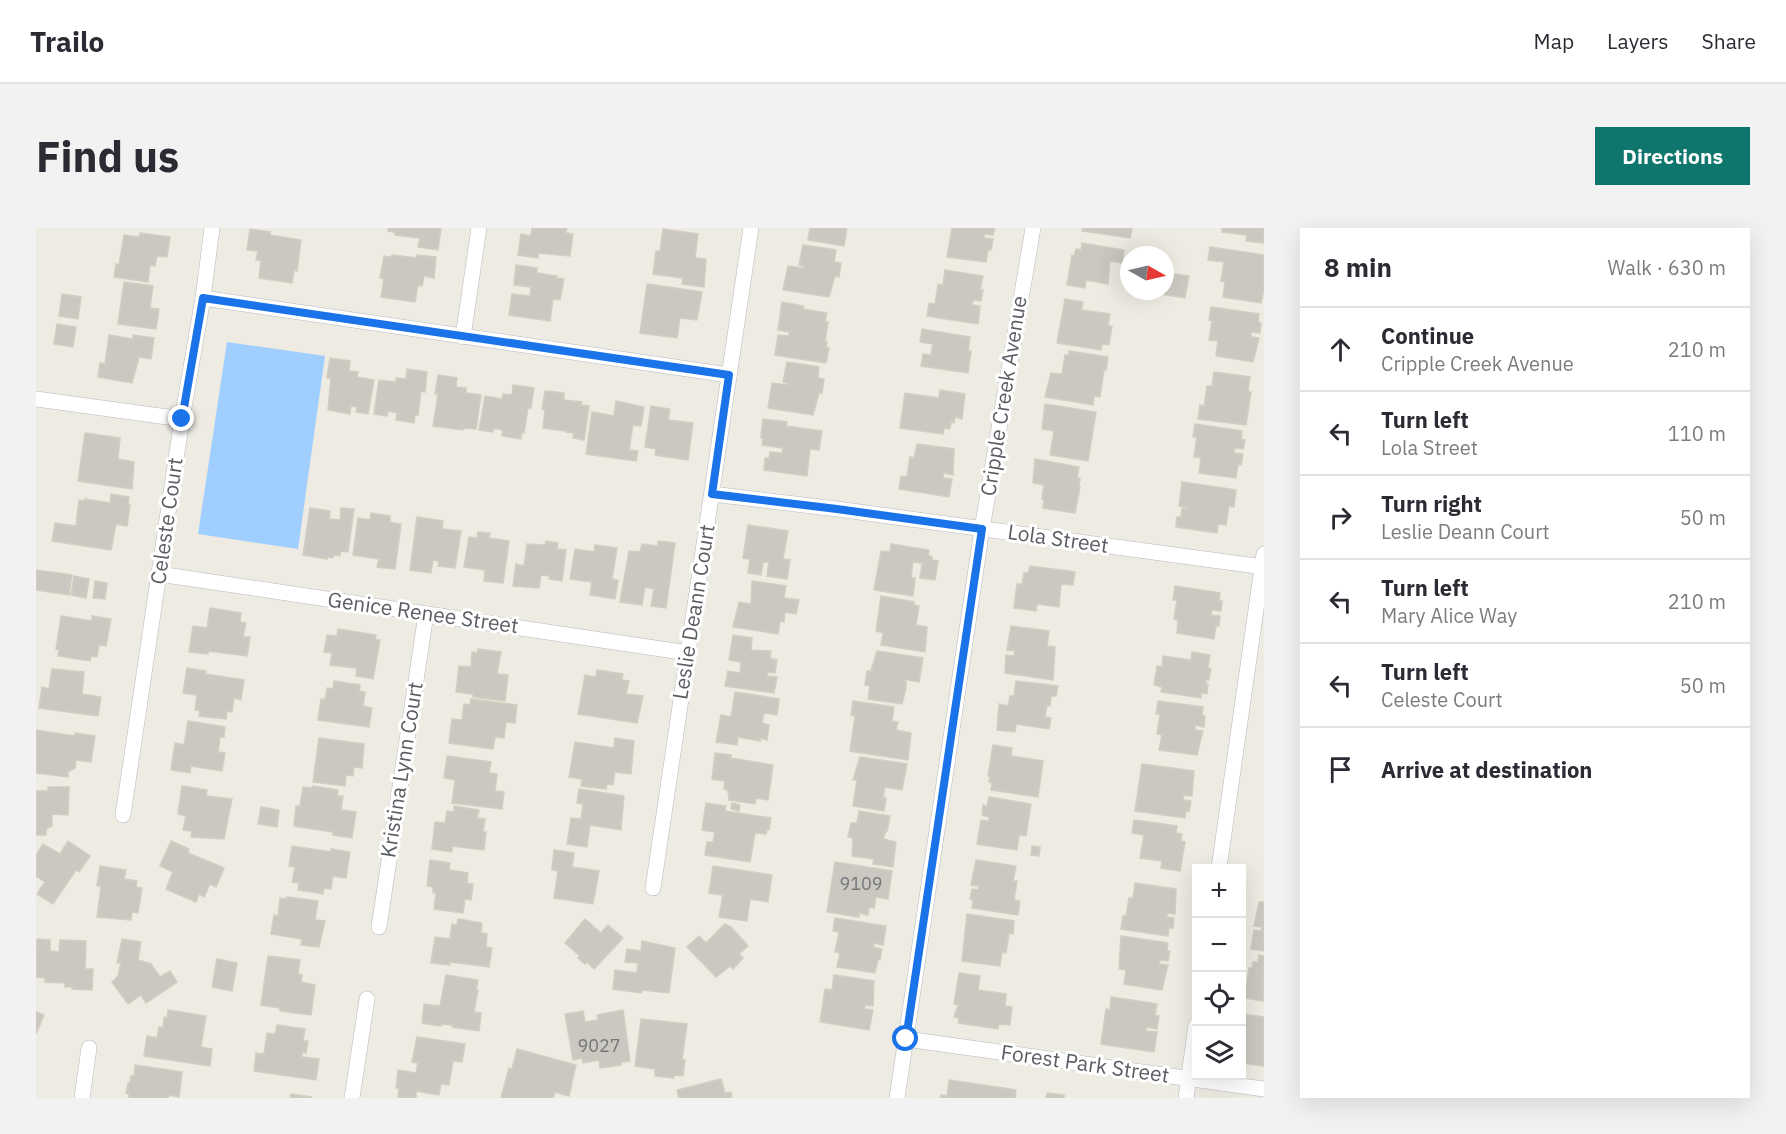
<!DOCTYPE html>
<meta charset="utf-8">
<style>
:root{--surface:#fff;--page:#f2f2f3;--text:#2b2b33;--muted:#7c7c81;--line:#e1e1e2;--accent:#0f766e}
body{margin:0;font-family:"IBM Plex Sans",sans-serif;background:var(--page);color:var(--text)}
.controls{position:absolute;right:18px;bottom:18px;display:grid;overflow:hidden;border-radius:0px;box-shadow:0 6px 24px #0002}
.controls button{width:54px;height:54px;display:grid;place-items:center;padding:0;border:0;border-bottom:2px solid var(--line);background:var(--surface);color:var(--text);font:30px sans-serif}
.compass{position:absolute;left:1084px;top:18px;width:54px;height:54px;border-radius:50%;background:var(--surface);box-shadow:0 6px 24px #0002;rotate:98deg}
.stop{position:absolute;width:18px;height:18px;margin:-14px;border:4px solid #1a73e8;border-radius:50%;background:#fff}
.stop.end{background:#1a73e8;border-color:#fff;box-shadow:0 2px 6px #0008}
.list{margin:0;padding:0;list-style:none}
h2{display:flex;justify-content:space-between;align-items:center;height:78px;margin:0;padding:0 24px;font-size:26px}
h2 small{font-size:20px;font-weight:400;color:var(--muted)}
.list li{display:grid;grid-template-columns:39px 1fr auto;gap:18px;align-items:center;box-sizing:border-box;height:84px;padding:0 24px;border-top:2px solid var(--line)}
.list b{display:block;font-size:22px;white-space:nowrap}
.list p{margin:0;font-size:20px;white-space:nowrap;color:var(--muted)}
.list em{font-size:20px;font-style:normal;color:var(--muted)}
.icon{flex:none;width:33px;height:33px;fill:none;stroke:currentColor;stroke-width:2;stroke-linecap:round;stroke-linejoin:round}
.map{position:relative;flex:none;width:1228px;height:870px;overflow:hidden;border-radius:0px}
header{display:flex;align-items:center;gap:36px;box-sizing:border-box;height:84px;padding:0 30px;background:var(--surface);border-bottom:2px solid var(--line)}
header strong{font-size:28px}
nav{display:flex;gap:33px;margin-inline-start:auto;font-size:21px}
.intro{display:flex;align-items:center;justify-content:space-between;box-sizing:border-box;height:144px;padding:0 36px}
h1{margin:0;font-size:42px}
.button{padding:15px 27px;border-radius:0px;background:var(--accent);color:#fff;font-size:21px;font-weight:700}
main{display:flex;gap:36px;padding:0 36px}
aside{flex:1;background:var(--surface);border-radius:0px;box-shadow:0 6px 24px #0002}
.map>svg:first-child{display:block}
</style>
<header>
<strong>Trailo</strong>
<nav><a>Map</a><a>Layers</a><a>Share</a></nav>
</header>
<div class="intro"><h1>Find us</h1><a class="button">Directions</a></div>
<main>
<div class="map">
<svg width="1228" height="870" viewBox="0 0 1228 870">
<rect width="100%" height="100%" fill="#edebe2"/>
<polygon fill="#a0ceff" points="191,114 289,128 262,321 162,306"/>
<g fill="#cac8c1" stroke="#d2cec0" stroke-width="1.5">
<polygon points="352,0 405,0 402,22 382,19 384,10 359,7 359,4 352,3"/>
<polygon points="496,0 531,0 530,5 537,6 534,28 502,25 502,30 482,27 485,6 495,8"/>
<polygon points="774,0 811,0 808,18 772,12"/>
<polygon points="916,0 959,0 957,7 948,6 948,10 957,11 955,22 952,22 950,34 911,29"/>
<polygon points="1047,0 1092,0 1096,1 1094,10 1046,3"/>
<polygon points="1186,0 1228,0 1228,15 1210,13 1211,7 1186,4"/>
<polygon points="214,1 234,4 234,7 265,12 261,43 258,42 256,55 223,50 225,33 220,32 222,23 211,22"/>
<polygon points="627,1 662,6 659,30 670,31 668,59 646,56 647,50 617,46 620,23 624,23"/>
<polygon points="104,5 134,9 131,29 121,28 119,38 114,37 112,54 78,49 80,36 83,37 88,7 103,9"/>
<polygon points="1046,15 1088,22 1086,35 1074,33 1072,56 1050,52 1049,60 1031,57 1036,27 1038,28 1040,21 1045,22"/>
<polygon points="767,17 800,22 798,34 805,35 803,49 799,48 793,69 747,62 752,38 768,40 768,38 763,37"/>
<polygon points="1174,19 1228,27 1228,61 1225,75 1187,69 1189,54 1185,53 1188,34 1172,32"/>
<polygon points="356,27 381,30 381,27 400,29 398,50 388,48 386,58 382,57 379,74 345,69 348,51 344,50 348,28 355,29"/>
<polygon points="480,37 501,40 501,45 521,48 520,50 528,51 524,72 517,71 514,93 473,87 476,66 494,68 495,59 478,57"/>
<polygon points="909,42 947,48 944,62 947,62 945,73 937,72 936,77 944,78 942,96 891,88 893,75 899,76 902,56 907,57"/>
<polygon points="1129,45 1153,48 1149,70 1124,66 1125,63 1129,63"/>
<polygon points="88,54 117,58 114,80 123,81 120,101 82,96"/>
<polygon points="611,56 666,64 661,92 644,90 641,110 604,105"/>
<polygon points="26,66 45,69 42,91 23,88"/>
<polygon points="1029,71 1047,74 1045,82 1074,86 1072,98 1076,98 1073,117 1066,116 1065,122 1021,115"/>
<polygon points="746,74 768,78 767,81 791,85 789,94 792,94 789,114 791,114 790,120 793,120 790,135 739,127 742,107 753,108 753,104 742,102"/>
<polygon points="1175,79 1223,86 1222,94 1225,95 1224,105 1215,104 1215,109 1223,110 1217,134 1180,128 1182,113 1173,112 1176,93 1173,92"/>
<polygon points="21,96 40,99 37,119 18,116"/>
<polygon points="886,101 934,109 932,123 935,123 932,145 885,138 887,126 895,127 897,116 884,114"/>
<polygon points="73,107 97,111 97,107 118,110 115,131 103,129 96,155 62,149 64,135 69,136"/>
<polygon points="1033,123 1072,129 1070,142 1068,142 1064,169 1058,168 1057,177 1009,169 1015,145 1026,146 1029,127 1033,127"/>
<polygon points="294,130 314,133 313,143 322,144 321,149 338,152 332,186 320,184 321,179 315,178 314,186 292,182 295,150 291,150"/>
<polygon points="751,134 783,139 782,150 788,151 786,165 783,165 777,187 732,180 736,155 752,157 752,155 747,154"/>
<polygon points="371,141 391,144 389,164 385,163 382,187 379,187 378,195 360,192 361,185 352,183 351,188 338,186 343,152 360,154 360,150 370,151"/>
<polygon points="1178,144 1214,149 1212,163 1215,164 1210,197 1162,191 1164,177 1168,178 1171,158 1176,158"/>
<polygon points="402,147 421,150 420,159 430,160 430,165 445,167 440,201 427,200 427,202 397,198 402,166 399,166"/>
<polygon points="477,157 498,160 495,180 492,180 488,205 486,204 485,211 466,208 467,202 457,200 457,204 443,202 449,168 466,171 467,166 476,167"/>
<polygon points="904,162 929,166 926,191 919,189 918,195 915,194 914,201 908,200 907,206 864,200 869,165 903,170"/>
<polygon points="509,163 528,165 528,172 546,174 545,177 553,178 548,212 537,210 538,205 530,204 530,203 507,200 509,182 506,181"/>
<polygon points="580,173 608,179 605,198 597,197 593,222 602,223 600,233 550,226 556,184 578,188"/>
<polygon points="1009,176 1060,184 1052,233 1014,227 1018,203 1006,201"/>
<polygon points="615,178 634,181 632,192 657,195 652,232 619,227 620,221 609,219"/>
<polygon points="727,191 751,194 750,198 786,203 783,222 774,221 771,248 728,242 729,230 733,230 734,224 746,225 747,220 726,217 727,210 725,210"/>
<polygon points="1159,196 1206,203 1205,211 1209,212 1207,221 1199,220 1198,225 1207,226 1205,237 1202,236 1200,250 1163,245 1165,230 1158,229 1161,209 1157,209"/>
<polygon points="49,205 84,210 82,231 98,234 96,261 42,253"/>
<polygon points="881,216 918,221 917,247 908,245 907,250 916,251 913,269 863,261 865,248 871,249 874,229 878,230"/>
<polygon points="999,231 1043,239 1041,250 1044,250 1043,259 1044,259 1039,285 1007,280 1008,272 1006,271 1008,257 997,255"/>
<polygon points="1146,254 1200,262 1198,279 1193,278 1190,297 1182,296 1181,305 1140,299 1141,289 1145,289 1146,280 1152,281 1152,279 1143,278"/>
<polygon points="75,266 93,269 92,277 94,277 91,298 80,296 75,322 16,313 19,295 40,298 43,272 49,273 49,271 74,275"/>
<polygon points="274,280 294,283 293,291 304,292 305,280 318,281 312,324 305,323 304,328 298,327 297,330 291,329 291,331 267,327"/>
<polygon points="335,285 354,288 354,294 365,296 359,341 341,339 343,331 317,327 322,290 334,292"/>
<polygon points="381,289 407,293 406,301 425,303 419,340 402,338 403,333 397,332 395,345 374,342"/>
<polygon points="712,297 752,303 747,331 754,332 751,351 731,348 733,334 727,334 725,347 712,345 714,331 707,330"/>
<polygon points="442,304 454,305 453,310 473,313 467,355 448,353 449,342 428,339 433,309 441,310"/>
<polygon points="510,313 522,315 521,321 530,322 526,353 513,351 514,348 505,347 503,360 477,358 480,336 488,338 491,316 509,317"/>
<polygon points="622,313 639,315 630,380 615,378 618,361 609,359 606,377 584,374 593,323 604,324 606,316 622,318"/>
<polygon points="855,316 893,322 892,327 896,329 896,332 902,333 899,352 884,350 886,335 877,334 875,350 879,350 877,368 838,362 845,323 854,324"/>
<polygon points="559,317 581,320 576,351 582,352 579,371 554,367 556,354 534,351 539,321 558,324"/>
<polygon points="994,338 1039,344 1037,357 1025,356 1023,379 1001,376 1000,383 978,380 981,356 986,356 988,345 992,345"/>
<polygon points="0,342 36,347 33,367 0,362"/>
<polygon points="38,348 53,351 50,370 35,367"/>
<polygon points="59,353 71,355 69,371 57,370"/>
<polygon points="716,353 750,358 748,370 763,372 760,386 749,384 748,394 744,393 742,406 697,399 703,374 715,376"/>
<polygon points="1139,358 1184,365 1183,373 1186,373 1185,383 1176,382 1175,387 1184,388 1183,398 1180,398 1178,411 1141,405 1142,392 1138,391 1141,372 1137,372"/>
<polygon points="845,368 878,374 878,377 883,378 880,397 891,399 889,424 845,417 847,405 840,403"/>
<polygon points="174,380 205,385 204,394 210,395 207,409 214,409 211,428 172,423 172,426 153,424 157,398 171,400"/>
<polygon points="25,388 56,393 56,388 75,391 70,418 63,417 61,429 55,428 54,433 22,428 23,422 20,421"/>
<polygon points="975,398 1013,403 1011,418 1019,419 1017,452 969,445 970,427 978,428 979,423 971,422"/>
<polygon points="302,401 340,407 339,412 344,412 337,451 320,448 321,440 294,437 296,425 288,424 291,407 301,408"/>
<polygon points="697,407 716,410 715,422 735,423 734,430 741,432 739,445 732,444 731,448 741,449 738,465 689,458 692,443 704,445 705,434 693,432"/>
<polygon points="442,421 465,424 461,446 472,447 469,473 437,469 437,466 420,464 423,438 435,439 436,424 441,425"/>
<polygon points="841,423 887,430 883,454 866,451 870,454 870,460 866,476 832,471 834,458 829,457 831,443 835,443"/>
<polygon points="1156,424 1174,427 1172,440 1175,441 1173,452 1170,451 1170,456 1172,456 1171,466 1165,465 1165,470 1125,464 1126,459 1118,457 1121,438 1126,439 1127,428 1155,432"/>
<polygon points="151,440 170,443 169,446 208,452 205,472 198,470 196,484 191,483 190,491 163,488 164,483 159,482 161,467 147,465"/>
<polygon points="16,441 48,444 46,466 65,469 62,488 3,480 6,459 13,461"/>
<polygon points="561,442 587,446 586,452 593,453 590,466 607,468 601,495 542,486 549,447 560,449"/>
<polygon points="298,453 324,457 323,463 329,464 327,478 336,480 333,499 282,492 285,471 289,472 291,460 297,461"/>
<polygon points="980,453 1022,458 1020,468 1015,468 1014,478 1011,477 1009,489 1015,490 1013,501 980,496 979,504 961,502 963,476 972,478 974,468 978,468"/>
<polygon points="699,464 743,471 741,487 728,485 726,495 733,497 731,512 724,510 724,513 702,509 701,517 680,514 685,487 695,489"/>
<polygon points="435,471 481,477 479,495 470,494 468,510 459,509 457,521 413,515 416,491 426,492 428,476 434,477"/>
<polygon points="817,473 858,479 856,493 862,494 860,502 875,505 872,532 814,523 819,488 815,487"/>
<polygon points="1122,473 1167,479 1166,487 1169,488 1168,499 1159,497 1159,502 1167,503 1161,527 1123,522 1126,507 1121,506 1124,486 1120,486"/>
<polygon points="152,493 189,499 188,509 184,509 182,524 189,525 186,543 155,538 154,545 135,542 139,515 148,517"/>
<polygon points="0,502 38,508 39,505 59,508 55,534 40,532 39,540 32,544 32,549 0,545"/>
<polygon points="283,510 328,516 326,540 318,539 317,548 310,547 309,558 277,554"/>
<polygon points="579,510 598,513 595,546 579,544 577,557 571,556 570,561 545,558 546,551 533,549 539,514 578,520"/>
<polygon points="957,517 976,520 975,528 1007,533 1002,569 955,562 956,555 953,554 954,548 952,548"/>
<polygon points="679,525 695,527 695,530 737,537 732,572 720,570 719,576 693,572 692,562 688,561 689,553 676,551"/>
<polygon points="411,528 455,534 453,545 461,546 459,563 468,564 466,581 416,575 419,552 408,550"/>
<polygon points="824,529 871,536 866,562 849,559 847,569 850,570 848,583 817,578 821,552 817,552"/>
<polygon points="1106,536 1158,543 1156,568 1148,567 1147,572 1155,573 1153,584 1150,583 1149,590 1099,583"/>
<polygon points="146,558 171,562 170,568 196,571 188,611 155,609 156,603 147,602 150,588 142,586"/>
<polygon points="277,558 302,562 301,568 307,568 305,582 320,584 316,610 297,607 297,604 258,598 260,578 264,578 267,559 277,560"/>
<polygon points="12,559 33,559 32,587 16,586 16,598 10,601 10,607 0,607 0,563 12,563"/>
<polygon points="543,561 588,568 585,602 554,597 551,619 531,616 535,590 545,591 547,576 541,575"/>
<polygon points="953,569 995,576 990,608 983,607 981,622 941,616 945,592 953,593 953,589 946,587 947,577 951,578"/>
<polygon points="670,575 690,578 689,583 735,590 733,602 731,601 730,606 719,605 714,634 669,627 671,614 677,614 679,604 666,602"/>
<polygon points="696,575 704,577 703,583 695,581"/>
<polygon points="418,578 443,582 441,590 449,591 447,604 450,604 448,622 416,618 416,624 396,621 399,594 409,595 411,583 418,584"/>
<polygon points="225,579 243,582 241,599 222,596"/>
<polygon points="823,583 854,588 851,603 850,603 847,611 860,614 857,639 837,636 838,631 816,628 817,610 812,609 815,595 821,595"/>
<polygon points="1098,592 1141,598 1140,605 1146,606 1145,613 1149,614 1144,643 1125,640 1126,633 1104,630 1108,607 1096,605"/>
<polygon points="32,613 54,628 43,644 40,642 17,676 1,666 9,654 0,648 0,627 7,616 24,626"/>
<polygon points="135,613 153,621 152,625 188,640 180,659 174,656 168,669 163,666 160,674 130,661 137,644 124,638"/>
<polygon points="256,618 295,624 295,621 314,624 310,650 297,648 295,661 288,660 287,666 262,662 263,655 256,654 259,639 253,638"/>
<polygon points="996,618 1004,619 1003,628 995,627"/>
<polygon points="518,622 538,625 536,639 563,643 557,676 518,670 522,643 516,642"/>
<polygon points="394,632 414,635 413,642 432,645 431,655 437,656 435,672 429,671 427,685 398,681 400,665 397,665 397,659 391,658"/>
<polygon points="940,632 980,638 977,653 981,653 978,672 984,673 982,687 936,680 937,672 934,671 936,661 942,662 943,658 935,657"/>
<polygon points="799,634 856,643 852,671 840,669 838,680 833,679 832,687 823,685 823,689 791,684"/>
<polygon points="64,638 90,642 88,651 101,653 100,659 106,660 102,685 96,684 95,692 61,689 65,658 61,658"/>
<polygon points="677,638 736,647 732,674 714,671 711,693 683,689 687,667 673,665"/>
<polygon points="1099,655 1140,661 1139,686 1131,685 1131,689 1138,690 1137,700 1133,700 1132,708 1085,701 1087,688 1090,688 1093,670 1097,670"/>
<polygon points="251,669 282,673 279,692 289,693 283,719 265,717 266,711 235,706 238,687 242,688 244,670 251,671"/>
<polygon points="1223,674 1228,674 1228,723 1215,721 1218,702 1225,703 1226,699 1218,698"/>
<polygon points="931,686 978,693 977,706 973,705 970,725 966,724 964,738 926,733"/>
<polygon points="799,690 850,698 847,717 838,715 837,719 846,721 844,732 842,731 839,745 801,739 804,725 799,724 803,704 797,703"/>
<polygon points="422,691 446,695 445,705 451,706 450,719 456,720 453,739 414,734 414,737 395,735 399,709 414,711 416,696 421,697"/>
<polygon points="549,691 565,705 572,697 587,710 558,741 551,734 549,736 542,730 544,728 529,715"/>
<polygon points="689,696 695,699 712,718 703,726 707,730 697,741 694,738 680,749 651,719 663,708 670,715"/>
<polygon points="1085,708 1132,715 1131,723 1134,723 1132,733 1124,732 1123,736 1132,737 1126,762 1088,756 1090,742 1083,741"/>
<polygon points="1,711 14,712 14,723 23,724 24,712 50,713 49,741 57,741 56,762 36,761 37,759 29,759 29,755 9,754 9,750 0,749"/>
<polygon points="86,711 105,714 102,732 115,736 124,749 134,743 141,754 110,775 105,767 92,776 76,754 82,748 85,735 81,735"/>
<polygon points="606,713 639,720 633,765 606,762 605,765 577,761 579,742 601,745 602,735 589,734 591,721 605,723"/>
<polygon points="1223,727 1228,728 1227,773 1209,770 1213,740 1216,740 1217,734 1222,734"/>
<polygon points="232,728 264,732 262,746 266,747 265,754 279,757 275,787 244,783 244,780 225,777"/>
<polygon points="181,731 201,735 196,763 176,759"/>
<polygon points="923,745 944,748 942,762 970,766 969,778 976,779 974,797 963,796 962,801 922,795 923,790 918,789 922,777 918,776"/>
<polygon points="410,747 442,752 440,762 442,762 438,784 445,785 443,803 416,799 416,797 405,796 405,798 386,795 388,776 404,778"/>
<polygon points="798,747 838,753 837,778 829,777 828,781 837,782 833,802 784,794 789,761 796,762"/>
<polygon points="1075,769 1121,776 1119,787 1123,788 1121,801 1111,799 1110,803 1121,804 1118,824 1065,816 1070,781 1074,782"/>
<polygon points="132,782 170,788 165,819 176,821 174,838 108,828 111,808 121,810 123,799 127,800 128,789 131,790"/>
<polygon points="587,782 594,833 585,834 585,837 564,840 563,832 547,835 546,830 537,832 529,786 547,783 549,794 562,792 561,787"/>
<polygon points="0,784 8,787 0,806"/>
<polygon points="1206,786 1228,789 1228,838 1206,835 1206,816 1208,816 1208,813 1206,812"/>
<polygon points="605,791 651,796 646,832 649,832 647,848 638,847 638,850 619,848 619,841 599,838"/>
<polygon points="241,797 269,801 267,813 272,813 270,825 266,824 266,829 283,831 280,852 218,843 220,825 228,826 231,805 239,806"/>
<polygon points="381,809 429,816 426,834 417,833 413,857 405,856 403,867 380,863 380,870 362,869 363,860 360,860 362,842 380,845 382,835 376,834"/>
<polygon points="481,821 540,837 533,868 519,864 517,870 465,870 473,840 476,841"/>
<polygon points="99,837 146,844 143,869 133,867 132,870 93,870 93,866 90,865 92,855 94,855 95,848 98,848"/>
<polygon points="685,851 689,865 695,864 696,870 643,870 641,862"/>
<polygon points="913,852 980,862 979,870 904,870 905,867 911,868"/>
<polygon points="1011,865 1028,867 1028,870 1010,870"/>
<polygon points="255,866 275,869 275,870 254,870"/>
</g>
<g fill="none" stroke-linecap="round" stroke-linejoin="round">
<defs>
<g id="street">
<polyline points="167,70 693,147"/>
<polyline points="427,109 443,0"/>
<polyline points="0,171 146,191"/>
<polyline points="676,266 801,281 1228,339"/>
<polyline points="123,346 652,425"/>
<polyline points="87,587 146,191 167,70 176,0"/>
<polyline points="1183,640 1228,326"/>
<polyline points="617,660 715,0"/>
<polyline points="343,699 390,386"/>
<polyline points="870,811 1228,861"/>
<polyline points="46,870 53,820"/>
<polyline points="316,870 331,771"/>
<polyline points="861,870 946,301 997,0"/>
<polyline points="1150,870 1160,797"/>
</g>
</defs>
<use href="#street" stroke="#b7b9be" stroke-width="16"/>
<use href="#street" stroke="#fff" stroke-width="15"/>
</g>
<g fill="none" stroke-linecap="round" stroke-linejoin="round">
<polyline stroke="#1a73e8" stroke-width="8" points="146,191 167,70 693,147 676,266 801,281 946,301 870,811"/>
</g>
<g text-anchor="middle" stroke-width="6" stroke-linejoin="round" paint-order="stroke">
<g font-size="18" fill="#76787a">
<text x="825" y="662">9109</text>
<text x="563" y="824">9027</text>
</g>
<g font-size="21" fill="#5a5d63" stroke="#fff">
<text transform="translate(968 168) rotate(-81)" y="7">Cripple Creek Avenue</text>
<text transform="translate(131 293) rotate(-82)" y="7">Celeste Court</text>
<text transform="translate(1022 311) rotate(8)" y="7">Lola Street</text>
<text transform="translate(658 384) rotate(-81)" y="7">Leslie Deann Court</text>
<text transform="translate(387 385) rotate(8)" y="7">Genice Renee Street</text>
<text transform="translate(366 542) rotate(-81)" y="7">Kristina Lynn Court</text>
<text transform="translate(1049 836) rotate(8)" y="7">Forest Park Street</text>
</g>
</g>
</svg>
<div class="controls">
<button>+</button>
<button>−</button>
<button><svg class="icon" aria-label="locate" viewBox="0 0 24 24"><circle cx="12" cy="12" r="6"/><path d="M12 2v4M12 18v4M2 12h4M18 12h4"/></svg></button>
<button><svg class="icon" aria-label="layers" viewBox="0 0 24 24"><path d="M12 4l9 5-9 5-9-5zM3 14l9 5 9-5"/></svg></button>
</div>
<svg class="compass" viewBox="-18 -18 36 36"><path d="M0-13l5 13h-10z" fill="#e53935"/><path d="M0 13l5-13h-10z" fill="#7c7c81"/></svg>
<div class="stop" style="left:870px;top:811px"></div>
<div class="stop end" style="left:146px;top:191px"></div>
</div>
<aside>
<h2>8 min<small>Walk · 630 m</small></h2>
<ul class="list">
<li><svg class="icon" aria-label="ahead" viewBox="0 0 24 24"><path d="M12 20V5M6 11l6-6 6 6"/></svg><div><b>Continue</b><p>Cripple Creek Avenue</p></div><em>210 m</em></li>
<li><svg class="icon" aria-label="left" viewBox="0 0 24 24"><path d="M17 20v-9H6M10 6l-5 5 5 5"/></svg><div><b>Turn left</b><p>Lola Street</p></div><em>110 m</em></li>
<li><svg class="icon" aria-label="right" viewBox="0 0 24 24"><path d="M7 20v-9h11M14 6l5 5-5 5"/></svg><div><b>Turn right</b><p>Leslie Deann Court</p></div><em>50 m</em></li>
<li><svg class="icon" aria-label="left" viewBox="0 0 24 24"><path d="M17 20v-9H6M10 6l-5 5 5 5"/></svg><div><b>Turn left</b><p>Mary Alice Way</p></div><em>210 m</em></li>
<li><svg class="icon" aria-label="left" viewBox="0 0 24 24"><path d="M17 20v-9H6M10 6l-5 5 5 5"/></svg><div><b>Turn left</b><p>Celeste Court</p></div><em>50 m</em></li>
<li><svg class="icon" aria-label="arrive" viewBox="0 0 24 24"><path d="M6 21V4h12l-3 4 3 4H6"/></svg><div><b>Arrive at destination</b></div></li>
</ul>
</aside>
</main>
